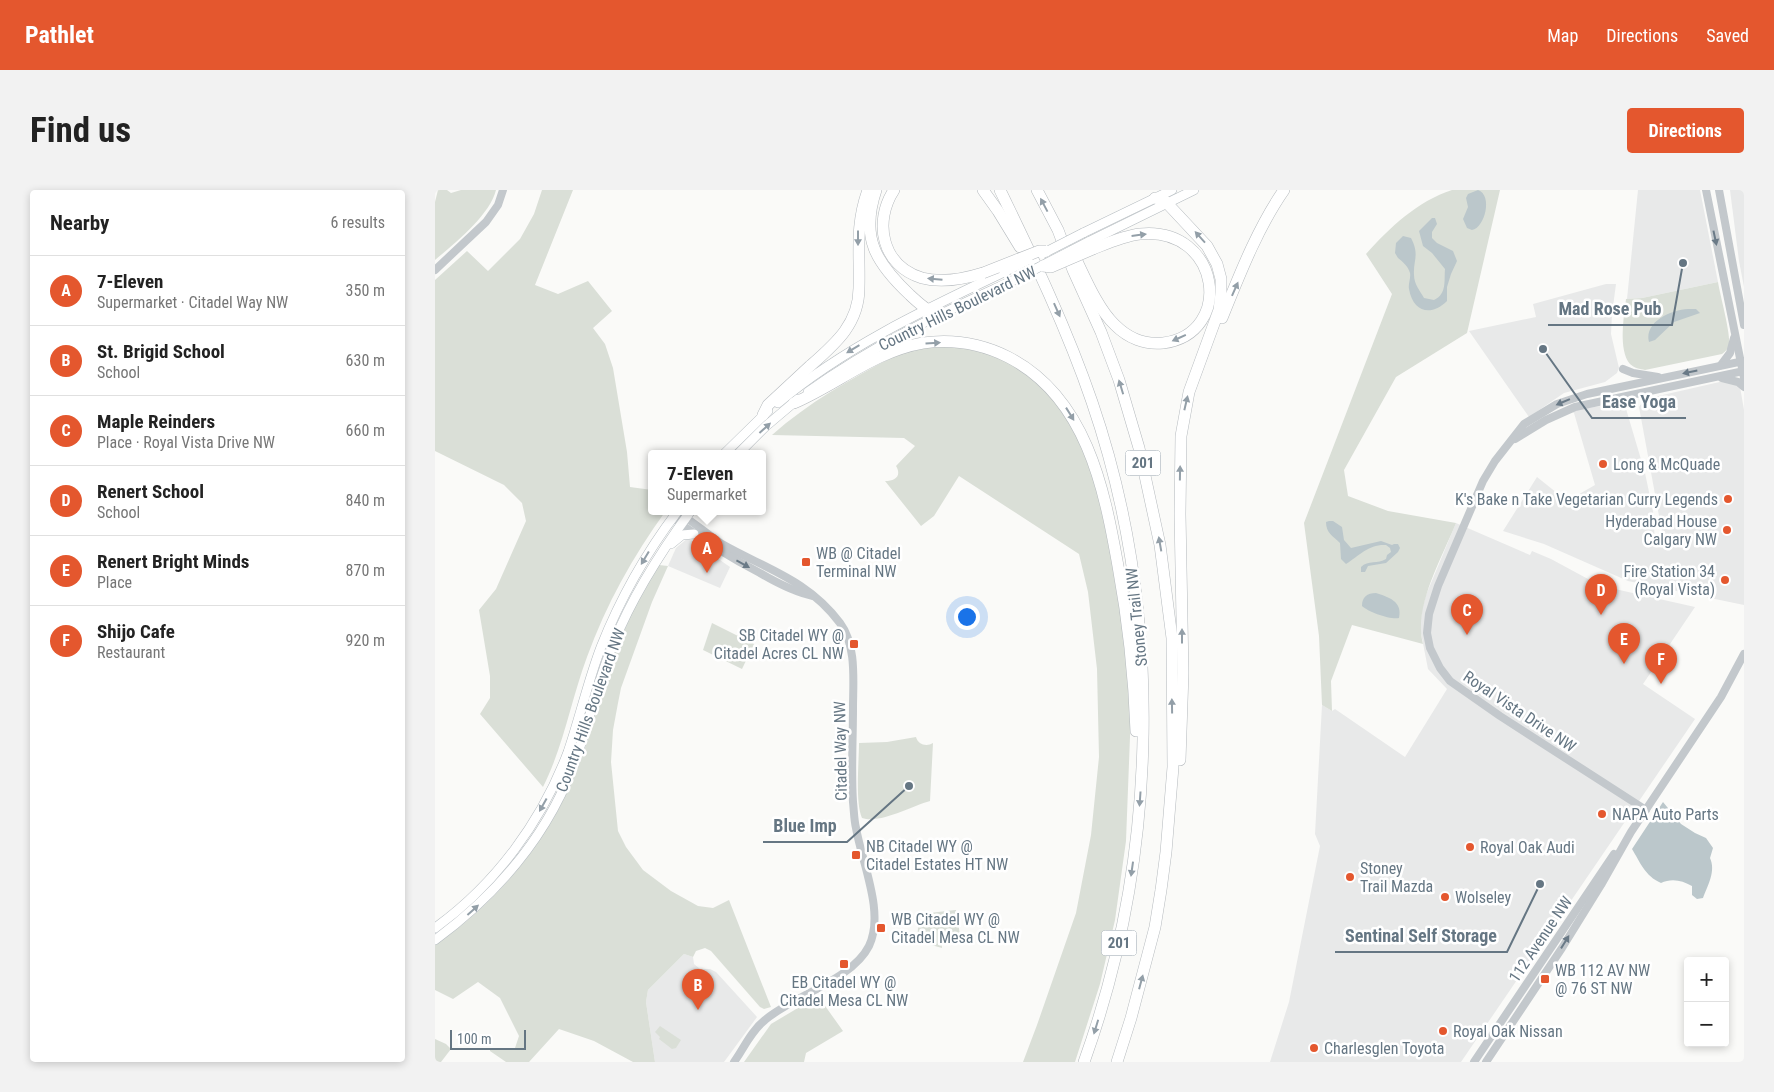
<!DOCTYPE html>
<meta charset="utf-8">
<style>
:root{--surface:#fff;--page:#f2f2f2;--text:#222;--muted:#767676;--line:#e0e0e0;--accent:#e4572e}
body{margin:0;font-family:"Roboto Condensed",sans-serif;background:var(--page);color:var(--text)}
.controls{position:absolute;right:15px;bottom:15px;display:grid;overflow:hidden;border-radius:5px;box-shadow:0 2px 8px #0003}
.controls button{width:45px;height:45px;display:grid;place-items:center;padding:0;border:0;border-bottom:1px solid var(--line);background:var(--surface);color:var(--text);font:25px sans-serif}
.scale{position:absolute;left:15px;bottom:12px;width:76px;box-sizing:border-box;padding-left:5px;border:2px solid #657683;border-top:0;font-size:14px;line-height:18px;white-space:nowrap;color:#657683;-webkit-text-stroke:4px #fff;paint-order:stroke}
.you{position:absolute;left:531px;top:426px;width:18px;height:18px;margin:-12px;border:4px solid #fff;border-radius:50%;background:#1a73e8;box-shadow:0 0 0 8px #1a73e833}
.badge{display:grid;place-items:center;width:32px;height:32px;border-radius:50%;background:var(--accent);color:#fff;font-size:16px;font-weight:700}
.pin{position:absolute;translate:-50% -41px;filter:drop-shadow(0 1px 2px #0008)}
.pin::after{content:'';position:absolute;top:26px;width:18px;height:15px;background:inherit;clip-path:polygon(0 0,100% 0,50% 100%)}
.popup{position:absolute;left:213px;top:260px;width:118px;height:65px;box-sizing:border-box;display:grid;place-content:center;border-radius:5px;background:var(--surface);filter:drop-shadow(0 1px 4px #0005);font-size:16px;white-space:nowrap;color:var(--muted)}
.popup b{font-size:19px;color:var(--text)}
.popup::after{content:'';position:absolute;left:50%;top:100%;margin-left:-10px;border:10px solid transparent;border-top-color:var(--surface)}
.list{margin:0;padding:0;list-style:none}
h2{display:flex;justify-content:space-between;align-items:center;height:65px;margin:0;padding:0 20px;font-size:21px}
h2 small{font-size:16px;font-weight:400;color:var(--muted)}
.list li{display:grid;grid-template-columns:32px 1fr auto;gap:15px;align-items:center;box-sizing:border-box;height:70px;padding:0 20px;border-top:1px solid var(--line)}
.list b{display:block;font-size:19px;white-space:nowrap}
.list p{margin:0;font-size:16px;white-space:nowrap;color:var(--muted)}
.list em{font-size:16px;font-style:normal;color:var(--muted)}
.map{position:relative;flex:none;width:1309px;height:872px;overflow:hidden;border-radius:5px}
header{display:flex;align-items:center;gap:30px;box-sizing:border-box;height:70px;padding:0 25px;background:var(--accent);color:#fff}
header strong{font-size:24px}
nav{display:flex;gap:28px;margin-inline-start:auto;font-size:18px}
.intro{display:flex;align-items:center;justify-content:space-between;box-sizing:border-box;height:120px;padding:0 30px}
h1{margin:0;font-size:35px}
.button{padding:12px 22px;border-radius:5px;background:var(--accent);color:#fff;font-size:18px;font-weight:700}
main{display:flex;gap:30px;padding:0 30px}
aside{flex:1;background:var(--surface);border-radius:5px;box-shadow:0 2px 8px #0003}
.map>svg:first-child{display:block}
</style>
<header>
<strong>Pathlet</strong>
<nav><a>Map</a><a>Directions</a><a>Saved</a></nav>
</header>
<div class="intro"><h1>Find us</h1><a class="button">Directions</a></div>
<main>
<aside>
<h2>Nearby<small>6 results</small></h2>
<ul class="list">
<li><span class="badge">A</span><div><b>7-Eleven</b><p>Supermarket · Citadel Way NW</p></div><em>350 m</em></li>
<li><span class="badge">B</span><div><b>St. Brigid School</b><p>School</p></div><em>630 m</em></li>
<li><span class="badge">C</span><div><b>Maple Reinders</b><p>Place · Royal Vista Drive NW</p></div><em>660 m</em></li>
<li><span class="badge">D</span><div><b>Renert School</b><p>School</p></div><em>840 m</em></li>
<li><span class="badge">E</span><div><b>Renert Bright Minds</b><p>Place</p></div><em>870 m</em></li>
<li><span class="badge">F</span><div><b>Shijo Cafe</b><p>Restaurant</p></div><em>920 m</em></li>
</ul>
</aside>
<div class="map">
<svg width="1309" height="872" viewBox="0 0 1309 872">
<rect width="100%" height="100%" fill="#fafaf8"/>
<g fill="#e8e9e9">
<polygon points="1203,0 1265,0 1283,92 1207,108 1192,109"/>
<polygon points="1295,0 1309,0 1309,97 1304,71"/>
<polygon points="1171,94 1181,94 1177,124 1176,144 1184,178 1182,183 1170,192 1129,203 1094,227 1034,141 1101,127 1098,114"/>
<polygon points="1289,191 1298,193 1305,197 1309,220 1309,415 1193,391 1109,354 1068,341 1102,287 1132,311 1160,295 1139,223 1136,221 1189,212 1210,283 1218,321 1220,353 1229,353 1204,217 1210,209"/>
<polygon points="1021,333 1095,365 1097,361 1116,369 1153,389 1180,399 1260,417 1208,494 1260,529 1026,872 835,872 854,812 885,656 880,644 887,515 897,521 900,519 970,567 1012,499 993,479 985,438 987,419 991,405"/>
<polygon points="253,348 295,377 285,398 233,376 241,358"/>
<polygon points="249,764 258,767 259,774 265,779 275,779 281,782 322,827 289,872 220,872 211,812 213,800"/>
</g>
<g fill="#dadfd7">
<path d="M3 0H12L16 3 26 0H61C55 25 20 53 0 70V12Z"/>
<path d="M107 0H138L100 95 123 104 153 91 177 121 158 138 170 154 178 178 192 262 195 297 217 300V322H230C198 366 171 415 152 467 136 510 129 555 108 597L45 524 55 508V486L44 420 61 399 91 331 87 313 69 295 0 261V90L32 61 53 81 85 49 99 24Z"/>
<path d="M1017 0H1065L1032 143 961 187 909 280 913 306 953 321 1021 333C1007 368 978 417 988 454L917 435 896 491 897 521 887 515 884 446 869 333 957 104 931 64C955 37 983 11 1017 0Z"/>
<path d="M1283 92C1285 105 1296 144 1294 155 1293 159 1290 162 1287 164L1210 180C1205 179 1199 178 1195 174 1183 160 1189 126 1191 109L1207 108Z"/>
<path d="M509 153 571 167 621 207 653 263 686 401 696 521 691 651 680 730 665 794 640 872H588L602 835 641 723 656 645 664 567 662 479 653 402 644 364 524 286 499 326 486 336 450 291C460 291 467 286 461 276L480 256 469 248 337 245C373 213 415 189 458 167V164Z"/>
<path d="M224 375 233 376 217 412 186 498 183 513 178 540 176 572 183 641 191 657 208 680 236 701 263 716 278 718 294 710 336 817 329 819 325 817 276 761 270 758 261 761 258 767 249 764 213 800 211 812 220 872H198L159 851 124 839 94 872H71L55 861V858H80L84 846 65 808 43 792 18 809 0 800V755C67 709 119 644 147 567 154 547 159 526 165 505 179 460 198 415 224 375Z"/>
<polygon points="277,433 319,454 307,479 268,460"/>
<path d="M481 547C483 555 492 557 498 553L495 611C476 616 446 634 427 628 420 612 424 571 424 553L452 552Z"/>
<path d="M520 720H521L525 745C514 745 506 745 507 758L482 751 484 726 486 724Z"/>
<polygon points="383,806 408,841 371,863 369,872 309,872 336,834"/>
<polygon points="225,836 246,850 241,858 237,859 224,849 225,847 220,842"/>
<polygon points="0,849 11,854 16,859 6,872 0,872"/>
</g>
<g fill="#bbc7cb">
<path d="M1043 0C1058 5 1050 38 1037 40L1032 38 1028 29 1033 17 1031 8 1033 4Z"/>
<path d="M997 28H1000L1002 34 997 42V48L1002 53 1018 61 1022 71 1016 84 1012 97V111C996 127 978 122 974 99 973 94 976 88 975 83 973 76 968 72 963 68L960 63 961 53 968 46 976 48C985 65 978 70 979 85 979 94 985 101 989 108L999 110C1012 104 1009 91 1010 79L997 63 988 56 984 41Z"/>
<path d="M1253 119H1261L1265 123 1239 132 1220 150 1214 152C1209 131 1237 120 1253 119Z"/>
<path d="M894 331H898L907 337 909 350 916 358 946 351 957 355 959 354H963L965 358 963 362 951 373 933 376 930 382H926V377C933 370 943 374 951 369L952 365 956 362 955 358 951 355C934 354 925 365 911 374L906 369 905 353C898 346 891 343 891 332Z"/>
<path d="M941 403C953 407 968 411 964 428 956 430 933 422 927 416 927 407 932 403 941 403Z"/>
<path d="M1228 612 1246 634 1260 643 1271 648 1278 658 1275 668C1281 681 1273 695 1268 708L1262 709 1257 705V696C1247 690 1236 688 1226 693 1210 686 1205 672 1197 659Z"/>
</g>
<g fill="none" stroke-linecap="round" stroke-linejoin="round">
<defs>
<g id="secondary">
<polyline points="648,43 737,0"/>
<polyline points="653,52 759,0"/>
<path d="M373 202C437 156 506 123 577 91"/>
<path d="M343 213C410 157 489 120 569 82"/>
<polyline points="289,264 333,221"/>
<polyline points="303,264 331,236 363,209"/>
<polyline points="236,354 247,345 259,344"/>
<path d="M0 738C61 694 107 631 133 562 145 527 153 491 166 457 185 409 211 363 242 322"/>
<path d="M0 750C61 705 112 646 139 574 154 534 162 492 179 452 198 405 225 363 255 322"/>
</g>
<g id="motorway">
<path d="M441 0C425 48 441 73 475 105 485 114 494 124 508 123"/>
<path d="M459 0C438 32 447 76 487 88 506 93 529 89 548 83"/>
<polyline points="548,0 563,21 585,57"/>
<path d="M565 0C599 70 632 139 657 212 729 422 724 664 649 872"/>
<polyline points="602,0 623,40 638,80 666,142 684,190 704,258 725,355 737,448 738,577 731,662 726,700 720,737 696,828 682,872"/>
<polyline points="720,8 730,11 772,56 782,74 786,89 786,103 784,120 754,202 746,246 745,324 748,483 745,570"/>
<path d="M638 63C649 85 662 118 680 135 693 148 710 155 728 153 800 144 786 36 705 44 688 46 673 53 658 59"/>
<path d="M787 128C804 86 823 37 849 0"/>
<path d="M359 213C403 194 440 161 488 153 517 149 547 154 573 167 651 207 669 297 683 376 693 430 699 485 701 541"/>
<path d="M328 225 333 215C347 202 361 189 375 176 400 154 424 134 424 98 425 62 420 36 433 0"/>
</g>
</defs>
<use href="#secondary" stroke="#b3babf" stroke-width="10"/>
<use href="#motorway" stroke="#b4b9bd" stroke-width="12"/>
<g stroke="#c3c8cc" stroke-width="8">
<polyline points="1271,0 1309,188"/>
<polyline points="1284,0 1309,135"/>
<polyline points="0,80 51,32 63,15 68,0"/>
<polyline points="1286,175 1295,163 1299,148"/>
<polyline points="1188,179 1198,183 1223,187"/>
<polyline points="1287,188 1303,192 1309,197"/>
<polyline points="1080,249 1111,230 1140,217 1309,181"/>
<path d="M247 325C261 334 273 345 287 354 331 379 373 390 405 433 422 456 418 491 418 518 418 549 416 581 418 612 419 621 419 630 421 638 427 673 450 723 434 756 417 790 358 806 330 830 316 841 309 858 299 872"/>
<path d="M243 332C269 351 296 368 325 383 342 393 359 402 378 406"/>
<polyline points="1211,620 1065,526 1015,491 1005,478 995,458 992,443 994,424 1003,396 1048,291 1060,271 1089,234 1122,214 1152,204 1309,171"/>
<polyline points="1039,872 1179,664"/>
<polyline points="1051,872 1127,758 1166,695 1196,642 1286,507 1309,464"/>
</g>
<use href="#secondary" stroke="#fff" stroke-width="9"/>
<use href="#motorway" stroke="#fff" stroke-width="11"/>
<defs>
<g id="secondary-bridge">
<polyline points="607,64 648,43"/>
<polyline points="569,82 593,70"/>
<polyline points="577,91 653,52"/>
</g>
<g id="motorway-bridge">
<polyline points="608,76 616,77 658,59"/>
<polyline points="548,83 604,61 611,61"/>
</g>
</defs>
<use href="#secondary-bridge" stroke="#b3babf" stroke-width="10" stroke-linecap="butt"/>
<use href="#motorway-bridge" stroke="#b4b9bd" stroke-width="12" stroke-linecap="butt"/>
<use href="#secondary-bridge" stroke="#fff" stroke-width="9"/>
<use href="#motorway-bridge" stroke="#fff" stroke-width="11"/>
</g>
<defs><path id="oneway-solid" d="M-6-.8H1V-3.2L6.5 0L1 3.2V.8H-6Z" transform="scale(1.25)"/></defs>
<g fill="#939fa8">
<use href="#oneway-solid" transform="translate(609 15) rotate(-118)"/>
<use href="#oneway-solid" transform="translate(704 45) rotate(-7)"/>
<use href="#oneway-solid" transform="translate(765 47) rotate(-132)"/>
<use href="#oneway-solid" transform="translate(423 48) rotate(90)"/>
<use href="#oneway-solid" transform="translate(500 89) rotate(-175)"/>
<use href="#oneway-solid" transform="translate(800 99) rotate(-66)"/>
<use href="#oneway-solid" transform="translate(622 120) rotate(66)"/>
<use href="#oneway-solid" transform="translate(744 148) rotate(156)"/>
<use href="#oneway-solid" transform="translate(498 153) rotate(-4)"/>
<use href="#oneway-solid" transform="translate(418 159) rotate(149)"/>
<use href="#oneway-solid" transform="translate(686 197) rotate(-107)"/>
<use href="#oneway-solid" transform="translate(751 213) rotate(-77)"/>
<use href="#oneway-solid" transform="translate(635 224) rotate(58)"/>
<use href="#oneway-solid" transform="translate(330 238) rotate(-42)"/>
<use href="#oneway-solid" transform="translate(745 283) rotate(-89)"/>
<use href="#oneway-solid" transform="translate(725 354) rotate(-100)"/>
<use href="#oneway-solid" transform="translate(210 368) rotate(121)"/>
<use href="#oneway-solid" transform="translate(747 446) rotate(-90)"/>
<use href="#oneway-solid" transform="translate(737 516) rotate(-91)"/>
<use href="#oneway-solid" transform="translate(705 609) rotate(94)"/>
<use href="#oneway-solid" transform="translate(108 615) rotate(119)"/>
<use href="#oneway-solid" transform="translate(697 679) rotate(98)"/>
<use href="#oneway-solid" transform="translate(38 720) rotate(-42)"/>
<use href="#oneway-solid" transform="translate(706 792) rotate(-75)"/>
<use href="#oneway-solid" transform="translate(661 837) rotate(107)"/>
</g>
<g fill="#6a7a87">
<use href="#oneway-solid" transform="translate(1280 48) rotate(78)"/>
<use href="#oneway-solid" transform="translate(1255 182) rotate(168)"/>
<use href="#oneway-solid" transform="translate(1128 212) rotate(157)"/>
<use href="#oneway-solid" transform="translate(308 374) rotate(29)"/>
<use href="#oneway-solid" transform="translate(1130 752) rotate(-58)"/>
</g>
<g fill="#e4572e" stroke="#fff" stroke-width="2">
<circle cx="1168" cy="274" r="5"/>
<circle cx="1293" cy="309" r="5"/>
<circle cx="1292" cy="340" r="5"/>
<rect x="366" y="367" width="10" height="10" rx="2.5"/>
<circle cx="1290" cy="390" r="5"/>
<rect x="414" y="449" width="10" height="10" rx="2.5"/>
<circle cx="1167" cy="624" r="5"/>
<circle cx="1035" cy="657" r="5"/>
<rect x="416" y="660" width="10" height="10" rx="2.5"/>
<circle cx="915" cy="687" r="5"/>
<circle cx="1010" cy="707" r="5"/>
<rect x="441" y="733" width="10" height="10" rx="2.5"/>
<rect x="404" y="769" width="10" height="10" rx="2.5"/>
<rect x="1105" y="784" width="10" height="10" rx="2.5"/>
<circle cx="1008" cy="841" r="5"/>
<circle cx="879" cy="858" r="5"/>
</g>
<g text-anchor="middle" stroke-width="5" stroke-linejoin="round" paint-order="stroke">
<g fill="#fff" stroke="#939fa8" stroke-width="1">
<rect x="690.5" y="260.5" width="35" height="25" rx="4"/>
<rect x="666.5" y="740.5" width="35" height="25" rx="4"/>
</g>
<g font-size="15" font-weight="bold" fill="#657683">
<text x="708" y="278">201</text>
<text x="684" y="758">201</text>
</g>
<g font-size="16" fill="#657683" stroke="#fff">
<text transform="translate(522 118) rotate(-26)" y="6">Country Hills Boulevard NW</text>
<text transform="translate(701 427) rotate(-96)" y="6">Stoney Trail NW</text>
<text transform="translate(155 520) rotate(-70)" y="6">Country Hills Boulevard NW</text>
<text transform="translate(1085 521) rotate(34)" y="6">Royal Vista Drive NW</text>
<text transform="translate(405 561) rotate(-91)" y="6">Citadel Way NW</text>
<text transform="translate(1105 749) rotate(-56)" y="6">112 Avenue NW</text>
</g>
<g font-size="16" fill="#657683" stroke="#fff" text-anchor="start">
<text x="1178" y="280">Long &amp; McQuade</text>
<text x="1283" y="315" text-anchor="end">K's Bake n Take Vegetarian Curry Legends</text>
<text x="1282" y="337" text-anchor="end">Hyderabad House<tspan x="1282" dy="18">Calgary NW</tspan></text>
<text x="381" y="369">WB @ Citadel<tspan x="381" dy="18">Terminal NW</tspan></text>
<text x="1280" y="387" text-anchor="end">Fire Station 34<tspan x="1280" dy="18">(Royal Vista)</tspan></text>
<text x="409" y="451" text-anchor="end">SB Citadel WY @<tspan x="409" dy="18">Citadel Acres CL NW</tspan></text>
<text x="1177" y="630">NAPA Auto Parts</text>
<text x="431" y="662">NB Citadel WY @<tspan x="431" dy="18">Citadel Estates HT NW</tspan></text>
<text x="1045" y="663">Royal Oak Audi</text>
<text x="925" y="684">Stoney<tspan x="925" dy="18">Trail Mazda</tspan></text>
<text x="1020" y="713">Wolseley</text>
<text x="456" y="735">WB Citadel WY @<tspan x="456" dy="18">Citadel Mesa CL NW</tspan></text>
<text x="1120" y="786">WB 112 AV NW<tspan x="1120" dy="18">@ 76 ST NW</tspan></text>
<text x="409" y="798" text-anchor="middle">EB Citadel WY @<tspan x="409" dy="18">Citadel Mesa CL NW</tspan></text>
<text x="1018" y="847">Royal Oak Nissan</text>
<text x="889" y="864">Charlesglen Toyota</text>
</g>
</g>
<path fill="none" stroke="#657683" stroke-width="2" d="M1248 73L1237 135H1113M1108 159L1157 228H1251M474 596L412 652H328M1105 694L1072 762H900"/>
<g fill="#657683" stroke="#fff" stroke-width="2">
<circle cx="1248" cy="73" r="5"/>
<circle cx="1108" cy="159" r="5"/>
<circle cx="474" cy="596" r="5"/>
<circle cx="1105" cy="694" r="5"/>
</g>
<g font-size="18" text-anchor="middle" font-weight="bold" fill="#657683" stroke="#fff" stroke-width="5" stroke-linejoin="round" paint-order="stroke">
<text x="1175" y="125">Mad Rose Pub</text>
<text x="1204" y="218">Ease Yoga</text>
<text x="370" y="642">Blue Imp</text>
<text x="986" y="752">Sentinal Self Storage</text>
</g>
</svg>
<div class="controls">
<button>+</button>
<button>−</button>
</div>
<div class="scale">100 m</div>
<div class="you"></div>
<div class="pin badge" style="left:272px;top:383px">A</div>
<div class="popup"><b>7-Eleven</b>Supermarket</div>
<div class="pin badge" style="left:263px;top:820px">B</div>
<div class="pin badge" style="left:1032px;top:445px">C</div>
<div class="pin badge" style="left:1166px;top:425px">D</div>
<div class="pin badge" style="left:1189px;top:474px">E</div>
<div class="pin badge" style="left:1226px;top:494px">F</div>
</div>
</main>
